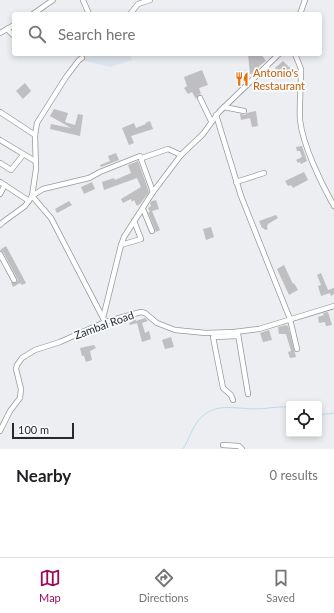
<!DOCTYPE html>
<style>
:root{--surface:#fff;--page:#f6f6f6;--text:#202124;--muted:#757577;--line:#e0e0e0;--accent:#9b0a5a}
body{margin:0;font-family:Lato,sans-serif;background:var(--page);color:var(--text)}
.controls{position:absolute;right:12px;bottom:12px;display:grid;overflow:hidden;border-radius:4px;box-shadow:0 2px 6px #0003}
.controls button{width:36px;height:36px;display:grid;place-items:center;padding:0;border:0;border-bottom:1px solid var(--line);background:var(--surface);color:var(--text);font:20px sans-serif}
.scale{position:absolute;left:12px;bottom:10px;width:62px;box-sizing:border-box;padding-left:4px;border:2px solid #28292a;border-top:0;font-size:11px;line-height:14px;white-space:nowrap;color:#28292a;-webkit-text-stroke:3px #f9fcff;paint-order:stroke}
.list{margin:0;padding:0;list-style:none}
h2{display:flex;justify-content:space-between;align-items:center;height:52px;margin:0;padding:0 16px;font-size:17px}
h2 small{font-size:13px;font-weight:400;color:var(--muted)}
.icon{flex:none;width:22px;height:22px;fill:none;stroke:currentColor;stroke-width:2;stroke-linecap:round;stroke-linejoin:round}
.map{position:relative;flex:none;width:334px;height:449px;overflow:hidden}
.search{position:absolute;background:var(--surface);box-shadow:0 2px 6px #0003;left:12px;right:12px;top:12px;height:44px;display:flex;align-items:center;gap:10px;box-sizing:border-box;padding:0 14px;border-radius:4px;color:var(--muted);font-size:15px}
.sheet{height:108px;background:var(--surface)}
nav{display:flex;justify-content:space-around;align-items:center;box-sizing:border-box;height:56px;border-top:1px solid var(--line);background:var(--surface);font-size:11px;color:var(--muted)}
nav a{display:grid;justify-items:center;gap:2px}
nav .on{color:var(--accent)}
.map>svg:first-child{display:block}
</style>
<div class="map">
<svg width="334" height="449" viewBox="0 0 334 449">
<rect width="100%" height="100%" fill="#eceef1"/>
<polygon fill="#dce4ed" points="81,54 130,54 132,60 110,67 82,60"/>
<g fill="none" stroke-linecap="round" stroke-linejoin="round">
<g stroke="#b8dee9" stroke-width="1">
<polyline points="319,415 334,413"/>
<path d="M183 449C190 438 193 423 204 415 218 403 238 409 255 409 266 409 278 406 289 407"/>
</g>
</g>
<g fill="#bfbec1">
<polygon points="248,54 261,54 266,61 259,66 259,68 256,69 256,71 254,73 250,74"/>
<polygon points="283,61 291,69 283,77 275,68"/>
<polygon points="202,70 208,85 199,88 201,94 198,95 196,99 192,92 188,94 184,88 187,86 184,77"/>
<polygon points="25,83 31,91 23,99 16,91"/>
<polygon points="54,109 68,113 65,122 75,125 78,114 83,115 80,136 50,129 51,124 71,128 50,116"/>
<polygon points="256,111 258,126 252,127 250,118 241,120 240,114 245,115 247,113"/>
<polygon points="150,121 153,129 131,136 134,143 129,145 122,128 134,123 136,128 146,124 145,123"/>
<polygon points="302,146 307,161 301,164 300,162 298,163 296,160 302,157 300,151 297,151 296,147"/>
<polygon points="116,153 119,160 101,167 100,165 110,161 108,156"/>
<polygon points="138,161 149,192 140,204 137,206 134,200 132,202 131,199 123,203 121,199 141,187 137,178 104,190 102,182 114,178 115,180 131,173 128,165"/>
<polygon points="304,172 308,180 293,188 291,185 288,186 285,181"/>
<polygon points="92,182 95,189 84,194 81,187"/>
<polygon points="156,200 159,209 152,211 160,230 156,232 148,212 150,212 148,208 151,206 150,203 152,201"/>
<polygon points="69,201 72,205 57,213 55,209"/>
<polygon points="276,215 278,218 268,224 267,227 268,229 265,230 263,228 262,228 259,221"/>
<polygon points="211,227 214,237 206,240 203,229"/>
<polygon points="6,246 26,283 22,285 20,283 13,287 11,282 15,283 18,280 3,252 0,250"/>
<polygon points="284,265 293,284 294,283 298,290 289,295 277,269"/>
<polygon points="321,273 328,290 334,288 334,294 331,296 330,293 321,296 318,286 321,285 317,275"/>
<polygon points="328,312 332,325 326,326 325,322 319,323 318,317 324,315 323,313"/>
<polygon points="135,318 136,321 145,318 148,321 142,323 145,333 149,331 151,339 142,342 137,323 130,325 129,323 132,322 131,319"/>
<polygon points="286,325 288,326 296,357 290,358 288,352 291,351 286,334 279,334 278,327"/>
<polygon points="269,330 272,340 263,342 260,333"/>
<polygon points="171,337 174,347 165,349 162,340"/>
<polygon points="94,345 96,348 90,351 92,360 86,362 84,356 82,356 80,348"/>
</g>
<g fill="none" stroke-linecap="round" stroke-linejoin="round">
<defs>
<g id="minor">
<polyline points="83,0 89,14"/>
<polyline points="33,14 53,0"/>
<polyline points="130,14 138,4 150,0"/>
<polyline points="300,14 305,0"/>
<polyline points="7,29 14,36"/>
<polyline points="0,33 14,25"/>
<path d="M295 54 301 69V74C301 90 299 105 300 120 303 146 321 183 334 206"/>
<polyline points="200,98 211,121"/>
<polyline points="224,107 244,111"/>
<polyline points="0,112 35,135"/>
<polyline points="216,115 241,196 290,319 297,349"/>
<polyline points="0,140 35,161"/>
<polyline points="142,158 168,149 181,155"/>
<polyline points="0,163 11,170 23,155"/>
<polyline points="0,182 29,201"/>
<polyline points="236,182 264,173"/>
<polyline points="0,194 5,185"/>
<polyline points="143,209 152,231"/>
<polyline points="0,225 3,222 25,206 32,196 36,169 35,135 37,123 66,77 79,60 82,58"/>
<polyline points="121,245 141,239 134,221"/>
<polyline points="0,254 14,280"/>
<polyline points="103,318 51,218 32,196 43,189 89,178 100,172 140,156 153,192"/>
<polyline points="105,322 103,318 121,245 124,237 153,192 181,155 203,134 219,112 279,54"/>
<polyline points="238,334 248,394"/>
<polyline points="233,400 231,395 223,388 213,337 238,336"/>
<polyline points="0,431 10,411 20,398 21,389 16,369 17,365 22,358 35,350 60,342 105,322 141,312 145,313 157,323 175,330 206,333 234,332 259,329 334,306"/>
<polyline points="223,445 239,446 242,449"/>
</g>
</defs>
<use href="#minor" stroke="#979a9c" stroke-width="6"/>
<use href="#minor" stroke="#fff" stroke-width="4.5"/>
</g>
<defs>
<symbol id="restaurant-bare" viewBox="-9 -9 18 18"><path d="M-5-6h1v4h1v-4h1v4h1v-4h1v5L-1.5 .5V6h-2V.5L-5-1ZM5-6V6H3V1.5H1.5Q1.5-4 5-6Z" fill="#e8710a" stroke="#f9fcff" stroke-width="2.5" paint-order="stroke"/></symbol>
</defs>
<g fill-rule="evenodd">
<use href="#restaurant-bare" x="232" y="69" width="20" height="20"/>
</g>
<g text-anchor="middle" stroke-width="3.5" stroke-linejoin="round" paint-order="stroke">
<g font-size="11" fill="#c56008" stroke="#f9fcff" text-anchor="start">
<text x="253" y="77">Antonio's<tspan x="253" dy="13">Restaurant</tspan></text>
</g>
<g font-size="11" fill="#28292a" stroke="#f9fcff">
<text transform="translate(104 325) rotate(-20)" y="4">Zambal Road</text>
</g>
</g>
</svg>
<div class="controls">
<button><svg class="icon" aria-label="locate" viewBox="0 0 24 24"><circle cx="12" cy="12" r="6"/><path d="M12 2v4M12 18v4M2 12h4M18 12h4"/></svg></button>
</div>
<div class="scale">100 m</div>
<div class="search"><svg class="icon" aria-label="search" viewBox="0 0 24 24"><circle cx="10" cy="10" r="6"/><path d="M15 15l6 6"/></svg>Search here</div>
</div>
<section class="sheet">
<h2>Nearby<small>0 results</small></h2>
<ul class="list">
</ul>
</section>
<nav>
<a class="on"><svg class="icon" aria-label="map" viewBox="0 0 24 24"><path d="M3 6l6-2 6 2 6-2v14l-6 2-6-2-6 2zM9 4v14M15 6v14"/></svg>Map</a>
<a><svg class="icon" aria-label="directions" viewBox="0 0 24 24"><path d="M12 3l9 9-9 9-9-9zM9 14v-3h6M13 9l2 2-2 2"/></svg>Directions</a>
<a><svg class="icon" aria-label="saved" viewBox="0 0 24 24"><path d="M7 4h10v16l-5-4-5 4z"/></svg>Saved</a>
</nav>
